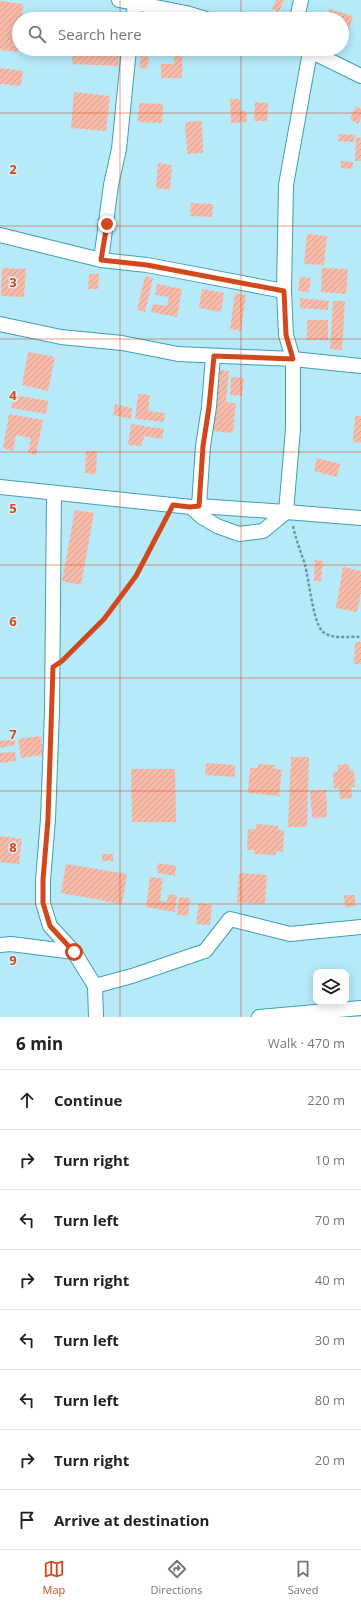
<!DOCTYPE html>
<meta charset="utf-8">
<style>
:root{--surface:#fff;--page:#f6f6f6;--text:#222;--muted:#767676;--line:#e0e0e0;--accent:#d1481c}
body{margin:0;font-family:"Open Sans",sans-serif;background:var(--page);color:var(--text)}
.controls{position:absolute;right:12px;bottom:12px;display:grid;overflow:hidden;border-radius:8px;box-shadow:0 2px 10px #0003}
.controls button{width:36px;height:36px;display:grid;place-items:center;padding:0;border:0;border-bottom:1px solid var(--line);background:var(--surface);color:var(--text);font:20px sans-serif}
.stop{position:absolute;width:12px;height:12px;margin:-9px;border:3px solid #d1481c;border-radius:50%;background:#fff}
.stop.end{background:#d1481c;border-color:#fff;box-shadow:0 1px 4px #0008}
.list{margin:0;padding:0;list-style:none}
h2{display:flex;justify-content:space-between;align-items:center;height:52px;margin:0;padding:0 16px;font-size:17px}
h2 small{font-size:13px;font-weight:400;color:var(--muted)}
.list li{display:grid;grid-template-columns:26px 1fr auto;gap:12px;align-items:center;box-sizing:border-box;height:60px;padding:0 16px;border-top:1px solid var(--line)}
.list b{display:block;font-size:15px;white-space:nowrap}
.list em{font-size:13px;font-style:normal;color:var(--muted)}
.icon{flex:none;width:22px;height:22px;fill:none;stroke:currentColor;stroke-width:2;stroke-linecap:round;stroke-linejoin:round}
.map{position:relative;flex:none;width:361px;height:1017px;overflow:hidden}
.search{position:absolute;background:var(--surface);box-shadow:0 2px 10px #0003;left:12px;right:12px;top:12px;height:44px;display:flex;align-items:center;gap:10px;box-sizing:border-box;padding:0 14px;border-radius:22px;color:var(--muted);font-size:15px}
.sheet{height:532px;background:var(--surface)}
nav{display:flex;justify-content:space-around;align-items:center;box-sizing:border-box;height:56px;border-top:1px solid var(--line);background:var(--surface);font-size:11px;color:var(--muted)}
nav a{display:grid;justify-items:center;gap:2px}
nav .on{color:var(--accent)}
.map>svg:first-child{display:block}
</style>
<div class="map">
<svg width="361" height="1017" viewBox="0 0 361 1017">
<defs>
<pattern id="building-hatch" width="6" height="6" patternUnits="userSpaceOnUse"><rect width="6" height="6" fill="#f9bba9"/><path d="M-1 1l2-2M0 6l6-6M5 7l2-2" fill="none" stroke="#d4a293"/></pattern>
</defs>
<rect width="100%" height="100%" fill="#b6eaf9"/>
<g fill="url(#building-hatch)">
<polygon points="276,0 284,0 279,12 272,9"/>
<polygon points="0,1 23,4 22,19 19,19 18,52 0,50"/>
<polygon points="329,9 353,16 344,46 342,46 342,19 326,19"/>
<polygon points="109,49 119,49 118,66 72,64 73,50 109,52"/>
<polygon points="174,54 182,54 182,78 161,78 161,64 174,64"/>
<polygon points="141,56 149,57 147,69 139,68"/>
<polygon points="0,68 23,71 21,86 0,84"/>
<polygon points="74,92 110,96 106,131 71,128"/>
<polygon points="230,99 240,99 240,111 246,111 247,122 231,123"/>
<polygon points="255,102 268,103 267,121 254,121"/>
<polygon points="139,103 163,104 162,123 138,122"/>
<polygon points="356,106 361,109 361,118 358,124 350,119"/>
<polygon points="202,121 203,153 187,154 185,122"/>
<polygon points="339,134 355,135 354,142 338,141"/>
<polygon points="356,137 361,138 361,161 355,161"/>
<polygon points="341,161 353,162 353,169 341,168"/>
<polygon points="158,163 172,165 170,190 156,188"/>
<polygon points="191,203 213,204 212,217 190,216"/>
<polygon points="307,234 327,236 324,265 304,264"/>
<polygon points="2,268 26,269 24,297 1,296"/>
<polygon points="322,268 348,269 346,294 321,292"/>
<polygon points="89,274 99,274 98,289 88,289"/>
<polygon points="145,276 153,278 145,312 137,310"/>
<polygon points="300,277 311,278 309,292 298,291"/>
<polygon points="157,284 182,289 177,317 151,312 153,304 167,306 169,297 155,295"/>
<polygon points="202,289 224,293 221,312 199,308"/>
<polygon points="235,293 246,295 241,331 230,329"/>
<polygon points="300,298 329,301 328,310 300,308"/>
<polygon points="333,301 345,301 342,350 330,349"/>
<rect x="307" y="320" width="21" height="20"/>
<polygon points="28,352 55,357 48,391 22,385"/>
<polygon points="220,370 229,371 226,402 236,403 233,433 213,431"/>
<polygon points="231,377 244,378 242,396 230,395"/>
<polygon points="138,394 150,395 148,411 165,413 164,422 135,419"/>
<polygon points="14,395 48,401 46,414 11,408"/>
<polygon points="115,404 132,408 131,419 113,415"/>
<polygon points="9,414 43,420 36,455 28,453 31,438 16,435 13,451 3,448"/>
<polygon points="355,416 361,416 361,443 353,442"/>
<polygon points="131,424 164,429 162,439 144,436 142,446 128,445"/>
<polygon points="86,451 97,451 96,474 85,473"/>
<polygon points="317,458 340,464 337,477 314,471"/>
<polygon points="75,510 94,513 81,585 62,581"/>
<polygon points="315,560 323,561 321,581 314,581"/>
<polygon points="343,567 361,571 361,592 357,612 336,608"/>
<polygon points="355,642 361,642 361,664 354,664"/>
<polygon points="41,736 43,755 21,758 18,739"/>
<polygon points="14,739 15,745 0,748 0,741"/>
<polygon points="15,752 16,761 0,763 0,753"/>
<polygon points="291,757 309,757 307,827 288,827"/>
<polygon points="206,763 235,765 235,777 205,775"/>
<polygon points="258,764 275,765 275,769 282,770 279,796 248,793 250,768 258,768"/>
<polygon points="349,764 350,771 354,770 355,787 351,787 352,798 340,799 339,788 334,789 333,772 338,772 338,765"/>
<polygon points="131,769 175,769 176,822 132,822"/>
<polygon points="326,790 327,817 312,818 310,791"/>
<polygon points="256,824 278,826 278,830 284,830 283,852 276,851 276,855 254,854 254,850 247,850 248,829 256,829"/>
<polygon points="0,836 22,839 19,864 0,862"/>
<rect x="102" y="854" width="11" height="7"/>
<polygon points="158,863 176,866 175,876 157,873"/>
<polygon points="66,864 127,874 122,904 61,893"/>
<polygon points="239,873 267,875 265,904 237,902"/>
<polygon points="150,877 163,878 160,901 167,902 168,894 177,895 175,912 146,907"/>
<polygon points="344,895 355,895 355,906 345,907"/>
<polygon points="179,897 190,898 188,916 177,915"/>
<polygon points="199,903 212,905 210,925 196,924"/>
</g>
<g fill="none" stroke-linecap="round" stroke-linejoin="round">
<defs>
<g id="minor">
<polyline points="119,0 186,13 206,19"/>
<polyline points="133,19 135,4"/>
<polyline points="297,19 301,0"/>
<polyline points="306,49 361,76"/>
<polyline points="0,235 101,260 147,265 284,291"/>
<polyline points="101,260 111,185 119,149 129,49"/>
<polyline points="0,324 61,337 122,343 178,354 293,359 361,366"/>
<polyline points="0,487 191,507 202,517 217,526 239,534 263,531 286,512 361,518"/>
<polyline points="54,493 52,711 48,819 43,880 43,903 50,926 74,952 95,986 96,1017"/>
<polyline points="199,506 203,446 209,407 213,356"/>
<polyline points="191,507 199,506 286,512 293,429 293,359 286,335 284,291 286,185 310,52"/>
<polyline points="0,945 11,944 74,952"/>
<polyline points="95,986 132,976 205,951 230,919 290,934 361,927"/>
<polyline points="259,1017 361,1008"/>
</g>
</defs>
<use href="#minor" stroke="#3f9fb7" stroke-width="16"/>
<g stroke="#6998a4" stroke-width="2.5" stroke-dasharray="3 2" stroke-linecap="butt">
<path d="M293 526C296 540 301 552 305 565 309 580 313 621 322 631 331 640 349 636 361 637"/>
<polyline points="67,657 104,619 136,576 166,518"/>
</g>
<use href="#minor" stroke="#fff" stroke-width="14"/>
</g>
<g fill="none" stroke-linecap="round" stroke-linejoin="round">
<polyline stroke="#d1481c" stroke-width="5" points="74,952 50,926 43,903 43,880 48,819 53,667 62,661 104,619 136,576 173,505 190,507 199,506 203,446 209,407 214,356 293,359 286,335 284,291 147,265 101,260 107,224"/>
</g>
<path fill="none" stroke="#d1481c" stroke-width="1" stroke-opacity="0.55" d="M120 0V19M241 0V19M120 49V1017M241 49V1017M0 113H361M0 226H361M0 339H361M0 452H361M0 565H361M0 678H361M0 791H361M0 904H361"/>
<g font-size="13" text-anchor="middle" font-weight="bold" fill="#d1481c" stroke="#d2f5fe" stroke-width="3" stroke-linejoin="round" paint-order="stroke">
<text x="13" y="174">2</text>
<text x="13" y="287">3</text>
<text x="13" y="400">4</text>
<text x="13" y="513">5</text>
<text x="13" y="626">6</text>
<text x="13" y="739">7</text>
<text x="13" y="852">8</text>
<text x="13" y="965">9</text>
</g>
</svg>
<div class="controls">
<button><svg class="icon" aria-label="layers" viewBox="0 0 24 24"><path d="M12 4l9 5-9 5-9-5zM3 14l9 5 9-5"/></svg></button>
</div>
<div class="stop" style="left:74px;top:952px"></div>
<div class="stop end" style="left:107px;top:224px"></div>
<div class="search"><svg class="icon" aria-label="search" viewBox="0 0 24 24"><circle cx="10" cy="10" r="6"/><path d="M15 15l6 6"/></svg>Search here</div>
</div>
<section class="sheet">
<h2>6 min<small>Walk · 470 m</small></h2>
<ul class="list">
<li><svg class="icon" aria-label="ahead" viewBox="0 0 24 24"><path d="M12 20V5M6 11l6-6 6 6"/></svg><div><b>Continue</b></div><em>220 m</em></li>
<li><svg class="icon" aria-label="right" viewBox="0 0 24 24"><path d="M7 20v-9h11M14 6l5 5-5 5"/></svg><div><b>Turn right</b></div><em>10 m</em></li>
<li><svg class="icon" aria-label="left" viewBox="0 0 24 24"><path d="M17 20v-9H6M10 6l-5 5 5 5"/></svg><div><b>Turn left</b></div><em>70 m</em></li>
<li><svg class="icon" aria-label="right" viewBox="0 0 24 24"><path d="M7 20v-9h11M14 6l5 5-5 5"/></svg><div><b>Turn right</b></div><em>40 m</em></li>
<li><svg class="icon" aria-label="left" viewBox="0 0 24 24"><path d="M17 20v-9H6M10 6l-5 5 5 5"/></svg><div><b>Turn left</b></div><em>30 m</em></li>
<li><svg class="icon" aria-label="left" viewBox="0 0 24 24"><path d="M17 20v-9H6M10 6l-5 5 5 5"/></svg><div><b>Turn left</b></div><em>80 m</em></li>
<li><svg class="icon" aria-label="right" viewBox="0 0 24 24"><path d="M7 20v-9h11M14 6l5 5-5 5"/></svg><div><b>Turn right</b></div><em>20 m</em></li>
<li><svg class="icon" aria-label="arrive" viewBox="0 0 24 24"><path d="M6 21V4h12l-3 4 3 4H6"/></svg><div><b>Arrive at destination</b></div></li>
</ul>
</section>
<nav>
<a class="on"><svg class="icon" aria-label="map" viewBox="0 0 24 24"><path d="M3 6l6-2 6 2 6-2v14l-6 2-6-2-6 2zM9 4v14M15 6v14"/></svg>Map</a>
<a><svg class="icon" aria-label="directions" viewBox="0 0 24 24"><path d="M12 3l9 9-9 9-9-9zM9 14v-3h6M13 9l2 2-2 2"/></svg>Directions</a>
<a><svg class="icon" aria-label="saved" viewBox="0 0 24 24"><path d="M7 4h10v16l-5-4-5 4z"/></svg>Saved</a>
</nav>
